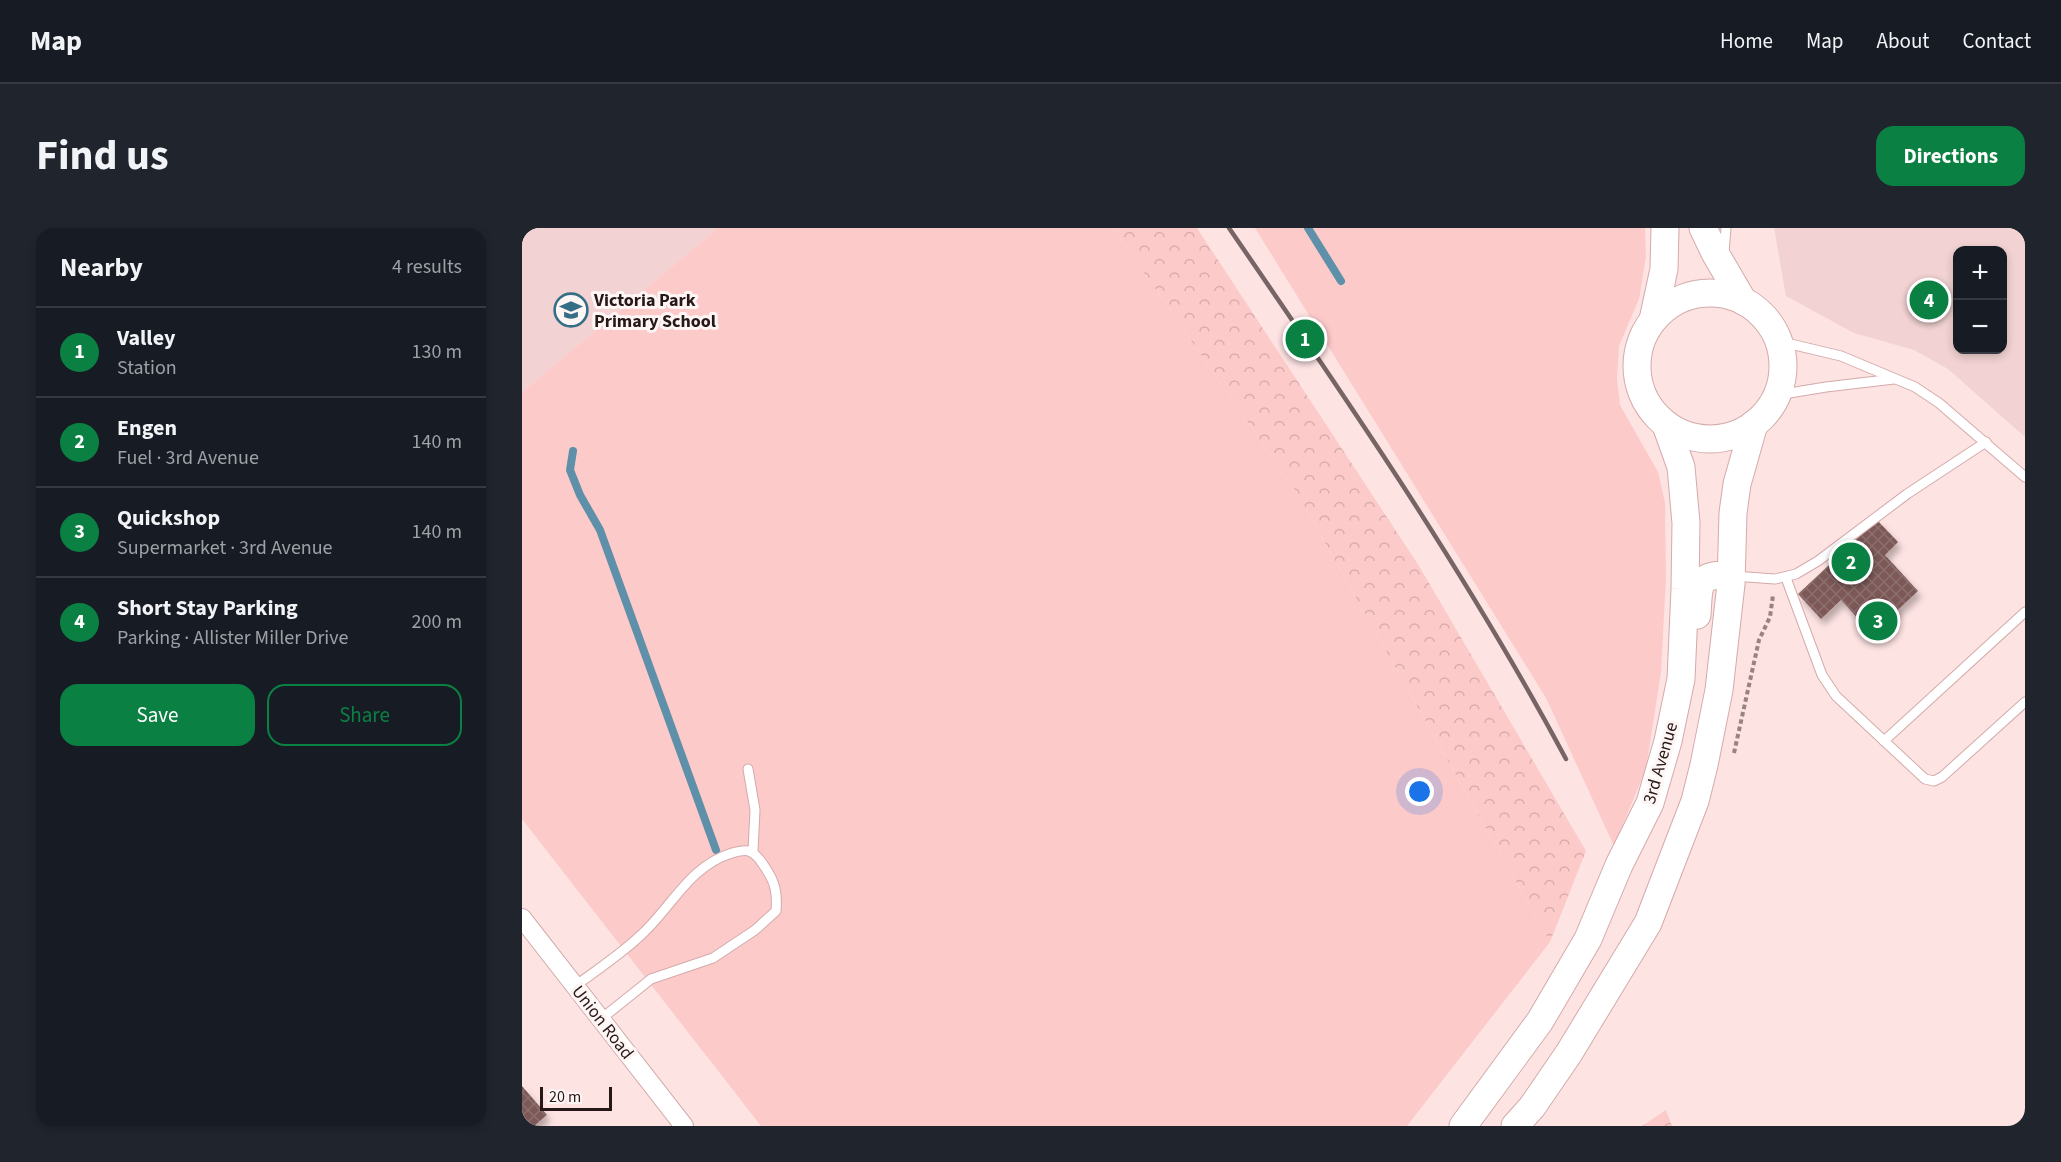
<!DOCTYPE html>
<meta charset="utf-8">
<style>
:root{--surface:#171b24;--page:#20242c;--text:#f1f3f6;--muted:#9ea1a6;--line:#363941;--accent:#0b8043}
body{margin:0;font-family:"Source Sans 3",sans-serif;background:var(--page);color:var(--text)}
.controls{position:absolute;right:18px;top:18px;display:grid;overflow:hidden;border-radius:12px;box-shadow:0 3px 9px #0003}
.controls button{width:54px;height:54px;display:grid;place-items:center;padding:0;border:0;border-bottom:2px solid var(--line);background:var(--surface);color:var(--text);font:30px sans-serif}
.scale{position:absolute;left:18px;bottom:15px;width:72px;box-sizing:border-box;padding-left:6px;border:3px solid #271818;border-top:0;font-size:16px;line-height:21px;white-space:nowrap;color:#271818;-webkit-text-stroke:4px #fef5f5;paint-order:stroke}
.you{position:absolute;left:898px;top:564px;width:21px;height:21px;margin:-15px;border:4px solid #fff;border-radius:50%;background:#1a73e8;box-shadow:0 0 0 9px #1a73e833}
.badge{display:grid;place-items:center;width:39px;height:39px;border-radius:50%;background:var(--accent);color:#fff;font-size:20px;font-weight:700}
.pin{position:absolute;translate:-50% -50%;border:3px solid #fff;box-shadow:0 2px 6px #0006}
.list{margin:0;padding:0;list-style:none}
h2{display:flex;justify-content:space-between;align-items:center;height:78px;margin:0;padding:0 24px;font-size:26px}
h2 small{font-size:20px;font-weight:400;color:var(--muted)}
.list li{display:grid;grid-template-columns:39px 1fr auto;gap:18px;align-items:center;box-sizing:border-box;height:90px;padding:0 24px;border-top:2px solid var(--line)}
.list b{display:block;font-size:22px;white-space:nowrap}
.list p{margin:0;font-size:20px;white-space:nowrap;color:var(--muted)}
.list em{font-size:20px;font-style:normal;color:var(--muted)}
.actions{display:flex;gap:12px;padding:18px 24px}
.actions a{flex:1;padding:14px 0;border:2px solid var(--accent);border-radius:18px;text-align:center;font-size:21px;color:var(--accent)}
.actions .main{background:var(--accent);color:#fff}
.map{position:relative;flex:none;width:1503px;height:898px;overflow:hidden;border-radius:18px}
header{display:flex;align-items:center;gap:36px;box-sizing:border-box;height:84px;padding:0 30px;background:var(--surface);border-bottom:2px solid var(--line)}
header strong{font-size:28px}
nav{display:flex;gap:33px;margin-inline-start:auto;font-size:21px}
.intro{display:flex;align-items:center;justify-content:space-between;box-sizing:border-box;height:144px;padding:0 36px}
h1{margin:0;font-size:42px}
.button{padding:15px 27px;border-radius:18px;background:var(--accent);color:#fff;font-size:21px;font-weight:700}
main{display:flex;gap:36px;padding:0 36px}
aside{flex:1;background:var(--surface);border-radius:18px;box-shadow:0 3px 9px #0003}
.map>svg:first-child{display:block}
</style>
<header>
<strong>Map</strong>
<nav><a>Home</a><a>Map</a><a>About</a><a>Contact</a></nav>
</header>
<div class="intro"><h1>Find us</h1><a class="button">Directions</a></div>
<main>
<aside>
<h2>Nearby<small>4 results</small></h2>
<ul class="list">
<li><span class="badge">1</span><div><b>Valley</b><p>Station</p></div><em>130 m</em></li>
<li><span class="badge">2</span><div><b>Engen</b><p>Fuel · 3rd Avenue</p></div><em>140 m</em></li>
<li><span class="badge">3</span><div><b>Quickshop</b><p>Supermarket · 3rd Avenue</p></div><em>140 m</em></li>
<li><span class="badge">4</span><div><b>Short Stay Parking</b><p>Parking · Allister Miller Drive</p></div><em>200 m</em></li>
</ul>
<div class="actions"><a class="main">Save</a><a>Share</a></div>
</aside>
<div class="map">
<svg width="1503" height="898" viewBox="0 0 1503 898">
<defs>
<pattern id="forest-crowns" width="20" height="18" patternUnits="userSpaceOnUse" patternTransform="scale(1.5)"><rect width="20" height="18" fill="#fdcaca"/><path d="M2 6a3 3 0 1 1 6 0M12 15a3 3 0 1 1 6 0" fill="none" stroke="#d9adad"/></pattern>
<pattern id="building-cross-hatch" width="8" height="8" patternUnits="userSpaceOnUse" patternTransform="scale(1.5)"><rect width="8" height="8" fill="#7c5857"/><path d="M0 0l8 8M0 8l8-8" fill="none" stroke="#8c7070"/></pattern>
<filter id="shadow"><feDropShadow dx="3.5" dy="6" stdDeviation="3" flood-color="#0004"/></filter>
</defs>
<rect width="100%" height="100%" fill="#fee3e3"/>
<g fill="#f2d2d2" fill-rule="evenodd">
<polygon points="0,0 196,0 0,164"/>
<path d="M1252 0H1503V209L1426 141 1392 122 1332 105 1264 68ZM1480 22V122H1436V22Z"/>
</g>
<g fill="#fdcaca">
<polygon points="196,0 591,0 775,265 1028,714 885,898 239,898 0,591 0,164"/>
<polygon points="733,0 1123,0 1124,29 1117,71 1097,118 1095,150 1098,177 1136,244 1143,275 1144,349 1139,444 1124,541 1092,618 1024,470"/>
</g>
<g fill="url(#forest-crowns)">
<polygon points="591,0 675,0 897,338 1064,623 1028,714 775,265"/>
<polygon points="1144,882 1150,898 1120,898"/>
</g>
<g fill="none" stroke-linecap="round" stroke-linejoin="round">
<g stroke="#5f90a9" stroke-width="8">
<polyline points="786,0 819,53"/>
<polyline points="51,223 48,242 58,267 78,302 194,622"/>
</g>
</g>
<g fill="url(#building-cross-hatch)" filter="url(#shadow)">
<polygon points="1355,292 1376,314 1363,327 1396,363 1350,406 1319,372 1299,391 1276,366"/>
<polygon points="0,858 25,887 12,898 0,898"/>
</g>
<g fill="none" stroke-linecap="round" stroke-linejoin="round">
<defs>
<g id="lane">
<polyline points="1202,25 1204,0"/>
<polyline points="1256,113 1319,128 1393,159 1417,175 1503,249"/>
<polyline points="1255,167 1304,159 1372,151"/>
<polyline points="1211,348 1253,351 1274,346 1296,333 1385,266 1464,214"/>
<polyline points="1264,350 1300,447 1314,468 1403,551 1412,553 1420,549 1503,474"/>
<polyline points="1362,513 1503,384"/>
<polyline points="226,541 233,582 231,623"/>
<path d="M53 758C75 742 99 726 119 707 150 679 167 638 210 625 224 621 229 621 238 632 251 650 256 660 254 683L233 702 191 730 129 751 79 791"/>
</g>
<polyline id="street" points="0,690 162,898"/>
<g id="secondary">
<polyline points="1181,0 1193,25 1221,73"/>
<circle cx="1188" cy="138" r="73"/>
<polyline points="1131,92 1142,41 1143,0"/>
<path d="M1175 387C1177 356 1174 346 1209 347"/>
<polyline points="941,898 1018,793 1066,711 1097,637 1128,575 1146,513 1159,451 1163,361 1164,295 1159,239 1144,197"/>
<polyline points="993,898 1010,879 1047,825 1126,695 1173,573 1182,537 1197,462 1209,356 1211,285 1215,256 1232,196"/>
</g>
</defs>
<use href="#lane" stroke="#d4aaaa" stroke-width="11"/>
<use href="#street" stroke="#d4aaaa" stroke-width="20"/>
<use href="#secondary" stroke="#d4aaaa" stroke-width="29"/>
<polyline stroke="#988383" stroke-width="4" stroke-dasharray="4.5 3" stroke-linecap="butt" points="1212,525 1237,412 1248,389 1251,367"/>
<use href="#lane" stroke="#fff" stroke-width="9"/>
<use href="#street" stroke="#fff" stroke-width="18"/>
<use href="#secondary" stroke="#fff" stroke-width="27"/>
<path stroke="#776464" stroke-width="4.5" d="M707 0C826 173 945 346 1044 531"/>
</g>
<defs>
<symbol id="school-ring" viewBox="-11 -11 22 22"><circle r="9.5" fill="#fef5f5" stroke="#346e87" stroke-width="1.5"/><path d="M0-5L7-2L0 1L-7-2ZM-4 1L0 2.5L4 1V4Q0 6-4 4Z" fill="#346e87"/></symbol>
</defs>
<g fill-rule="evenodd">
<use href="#school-ring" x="30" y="63" width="38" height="38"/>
</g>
<g text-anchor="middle" stroke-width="6" stroke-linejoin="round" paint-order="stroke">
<g font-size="18" font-weight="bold" fill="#271818" stroke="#fef5f5" text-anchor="start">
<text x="72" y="78">Victoria Park<tspan x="72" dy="21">Primary School</tspan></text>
</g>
<g font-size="18" fill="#271818" stroke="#fef5f5">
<text transform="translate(1138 535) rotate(-74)" y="6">3rd Avenue</text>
<text transform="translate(81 794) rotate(52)" y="6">Union Road</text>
</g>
</g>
</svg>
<div class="controls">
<button>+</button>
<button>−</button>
</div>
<div class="scale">20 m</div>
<div class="you"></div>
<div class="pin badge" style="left:783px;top:111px">1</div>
<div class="pin badge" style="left:1329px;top:334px">2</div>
<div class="pin badge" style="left:1356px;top:393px">3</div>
<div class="pin badge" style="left:1407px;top:72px">4</div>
</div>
</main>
